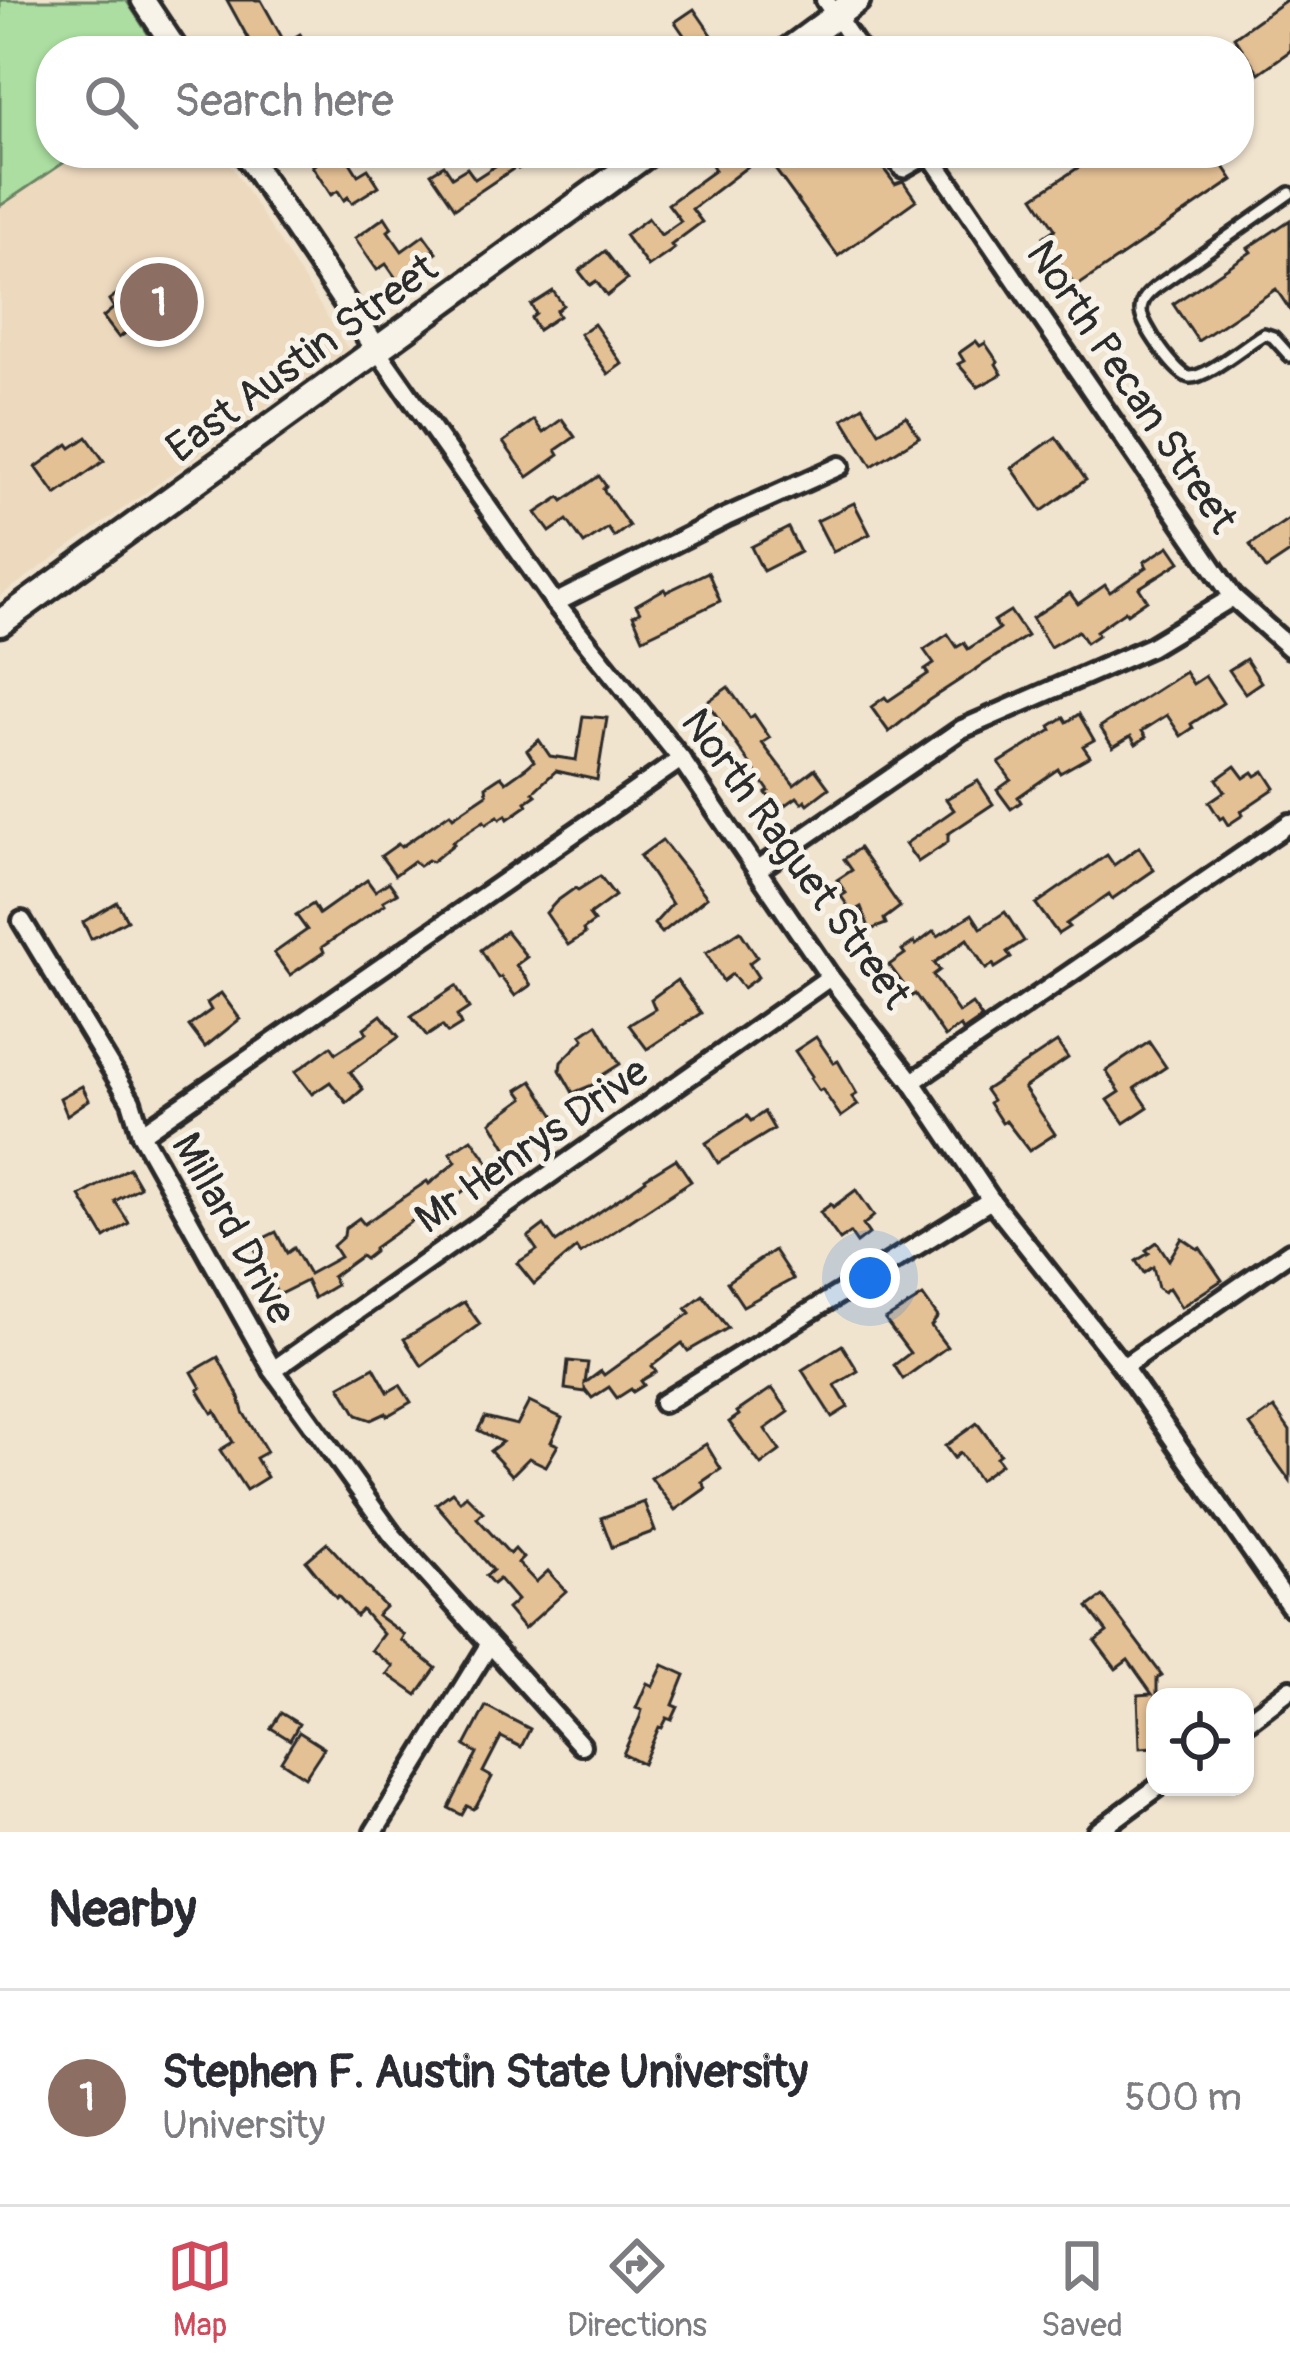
<!DOCTYPE html>
<style>
:root{--surface:#fff;--page:#f2f2f3;--text:#2b2b33;--muted:#7c7c81;--line:#e1e1e2;--accent:#d1495b}
body{margin:0;font-family:Pangolin,sans-serif;background:var(--page);color:var(--text)}
.controls{position:absolute;right:36px;bottom:36px;display:grid;overflow:hidden;border-radius:24px;box-shadow:0 3px 9px #0004}
.controls button{width:108px;height:108px;display:grid;place-items:center;padding:0;border:0;border-bottom:3px solid var(--line);background:var(--surface);color:var(--text);font:60px sans-serif}
.you{position:absolute;left:870px;top:1278px;width:42px;height:42px;margin:-30px;border:9px solid #fff;border-radius:50%;background:#1a73e8;box-shadow:0 0 0 18px #1a73e833}
.badge{display:grid;place-items:center;width:78px;height:78px;border-radius:50%;background:var(--accent);color:#fff;font-size:39px;font-weight:700}
.pin{position:absolute;translate:-50% -50%;border:6px solid #fff;box-shadow:0 3px 12px #0006}
.list{margin:0;padding:0;list-style:none}
h2{display:flex;justify-content:space-between;align-items:center;height:156px;margin:0;padding:0 48px;font-size:51px}
h2 small{font-size:39px;font-weight:400;color:var(--muted)}
.list li{display:grid;grid-template-columns:78px 1fr auto;gap:36px;align-items:center;box-sizing:border-box;height:216px;padding:0 48px;border-top:3px solid var(--line)}
.list b{display:block;font-size:45px;white-space:nowrap}
.list p{margin:0;font-size:39px;white-space:nowrap;color:var(--muted)}
.list em{font-size:39px;font-style:normal;color:var(--muted)}
.icon{flex:none;width:66px;height:66px;fill:none;stroke:currentColor;stroke-width:2;stroke-linecap:round;stroke-linejoin:round}
.map{position:relative;flex:none;width:1290px;height:1832px;overflow:hidden}
.search{position:absolute;background:var(--surface);box-shadow:0 3px 9px #0004;left:36px;right:36px;top:36px;height:132px;display:flex;align-items:center;gap:30px;box-sizing:border-box;padding:0 42px;border-radius:48px;color:var(--muted);font-size:45px}
.sheet{height:372px;background:var(--surface)}
nav{display:flex;justify-content:space-around;align-items:center;box-sizing:border-box;height:168px;border-top:3px solid var(--line);background:var(--surface);font-size:33px;color:var(--muted)}
nav a{display:grid;justify-items:center;gap:6px}
nav .on{color:var(--accent)}
.map>svg:first-child{display:block}
</style>
<div class="map">
<svg width="1290" height="1832" viewBox="0 0 1290 1832">
<rect width="100%" height="100%" fill="#f1e4cf"/>
<filter id="ink" filterUnits="userSpaceOnUse"><feTurbulence type="fractalNoise" baseFrequency=".00833" numOctaves="2"/><feDisplacementMap in="SourceGraphic" scale="24" xChannelSelector="R" yChannelSelector="G"/><feConvolveMatrix kernelMatrix="1 2 1 2 8 2 1 2 1" color-interpolation-filters="sRGB"/></filter>
<g filter="url(#ink)">
<polygon fill="#edd9be" points="0,0 126,0 159,51 51,51 51,153 223,153 348,349 0,596"/>
<polygon fill="#abdea0" stroke="#6b8466" stroke-width="3" points="0,0 126,0 159,51 51,51 51,153 78,153 0,206"/>
<g fill="#e4c095" stroke="#2b2b2b" stroke-width="3">
<polygon points="227,0 261,0 285,43 300,34 311,51 255,51"/>
<polygon points="1286,0 1290,0 1290,51 1259,73 1234,37"/>
<polygon points="694,9 723,51 695,51 675,22"/>
<polygon points="309,153 344,153 358,175 368,169 379,186 352,203 348,197 344,200 338,191 331,195 312,166 316,164"/>
<polygon points="490,153 537,153 528,159 530,161 518,169 516,167 455,208 431,173 444,165 452,177 467,168 475,179 498,164"/>
<polygon points="728,153 872,153 895,184 903,181 916,200 838,256 764,154 692,209 702,222 671,245 674,249 648,267 625,235 648,218 661,235 681,221 668,204 715,170 712,165"/>
<polygon points="1100,153 1215,153 1233,180 1076,287 1043,237 1055,229 1034,197"/>
<polygon points="385,217 392,228 388,231 402,251 424,235 437,253 398,281 386,264 377,270 355,238"/>
<polygon points="1290,220 1290,310 1276,289 1198,341 1173,304 1251,252 1248,248"/>
<polygon points="605,251 627,280 607,296 596,281 590,285 579,271"/>
<polygon points="132,283 143,298 157,288 167,302 119,338 103,317 114,308 109,300"/>
<polygon points="553,291 563,305 556,311 559,316 538,330 531,318 536,314 531,305"/>
<polygon points="594,324 622,364 608,374 580,334"/>
<polygon points="976,341 980,346 985,343 998,362 996,364 1002,374 978,387 958,364 964,361 959,353"/>
<polygon points="863,406 879,432 906,416 919,437 872,466 843,419"/>
<polygon points="562,419 575,437 556,450 559,455 528,477 503,442 534,420 543,433"/>
<polygon points="87,437 104,461 56,495 36,467 68,444 71,448"/>
<polygon points="1056,437 1086,480 1042,511 1012,468"/>
<polygon points="599,476 606,486 603,489 629,526 614,537 608,528 584,544 567,520 550,532 536,513 560,497 563,501"/>
<polygon points="854,503 870,534 833,552 817,521"/>
<polygon points="1290,518 1290,553 1266,569 1250,545"/>
<polygon points="788,528 800,552 763,571 751,547"/>
<polygon points="1169,546 1180,562 1139,588 1147,600 1127,614 1125,611 1096,631 1098,635 1086,643 1078,631 1050,647 1032,618 1070,593 1078,604 1105,585 1110,592 1147,567 1144,562"/>
<polygon points="708,572 720,601 643,638 633,615 640,612 636,605 664,589 666,592"/>
<polygon points="1010,611 1027,636 929,700 889,732 871,707 885,697 888,701 928,674 925,670 934,664 924,650 948,634 957,647 964,643 968,649 999,629 994,621"/>
<polygon points="1246,659 1261,682 1245,693 1229,670"/>
<polygon points="1185,672 1193,684 1205,676 1223,703 1191,724 1193,728 1181,736 1167,715 1142,731 1146,737 1136,744 1131,736 1113,747 1100,727"/>
<polygon points="728,687 750,718 754,715 770,738 762,743 794,785 815,769 829,788 808,804 805,800 802,803 797,797 779,810 766,793 769,791 707,702"/>
<polygon points="1079,714 1094,740 1083,746 1090,756 1060,773 1058,769 1018,797 1021,802 1011,809 997,790 1011,780 999,763 1052,730 1050,726 1064,717 1067,722"/>
<polygon points="583,716 607,718 597,780 556,771 533,792 536,795 526,802 528,805 508,819 506,815 500,819 498,816 486,824 484,821 452,842 454,844 432,862 428,860 419,866 414,861 395,875 381,856 398,844 401,847 450,813 453,817 487,794 486,786 501,776 506,782 527,767 534,761 527,750 539,740 550,756 576,760"/>
<polygon points="1235,766 1244,778 1253,772 1256,776 1264,771 1275,788 1241,811 1243,815 1228,825 1223,817 1220,819 1209,802 1225,791 1217,779"/>
<polygon points="978,781 993,804 948,834 948,842 918,862 905,844 954,810 946,799"/>
<polygon points="662,840 707,897 662,933 654,924 672,904 640,856"/>
<polygon points="1139,847 1154,870 1112,899 1109,894 1066,924 1069,927 1058,934 1036,904 1107,855 1114,865"/>
<polygon points="859,848 900,907 884,919 886,924 870,930 861,907 852,912 841,896 846,893 837,880 852,870 844,859"/>
<polygon points="600,876 615,896 589,915 594,922 583,930 585,934 568,945 546,913 557,901 575,888 578,890"/>
<polygon points="367,880 375,891 389,882 397,893 383,901 385,904 322,947 324,952 290,975 274,953 307,930 296,915 313,904 319,914"/>
<polygon points="117,902 127,920 91,939 83,922"/>
<polygon points="1005,912 1024,941 1007,952 1011,958 995,968 993,964 986,969 967,939 934,963 940,970 933,975 959,1013 972,1004 982,1018 963,1031 960,1026 945,1037 915,994 912,996 889,965 905,954 902,950 914,942 916,945 934,931 938,936 972,914 981,928"/>
<polygon points="506,931 527,957 516,965 531,985 515,996 501,977 498,978 481,950"/>
<polygon points="740,931 757,957 749,963 758,977 743,988 732,974 723,981 706,953"/>
<polygon points="677,980 701,1013 647,1049 629,1025 655,1009 651,999"/>
<polygon points="456,986 469,1008 457,1016 461,1025 448,1033 442,1026 427,1036 411,1016"/>
<polygon points="221,993 240,1019 205,1047 189,1026 211,1010 207,1003"/>
<polygon points="381,1015 399,1037 350,1072 363,1089 347,1103 330,1082 312,1094 295,1072 331,1046 336,1053 367,1033 364,1028"/>
<polygon points="597,1024 620,1064 601,1076 602,1081 573,1093 560,1070 561,1062 584,1039 581,1035"/>
<polygon points="816,1037 834,1063 838,1061 857,1094 852,1097 858,1105 841,1117 822,1089 819,1091 810,1078 812,1076 795,1051"/>
<polygon points="1057,1042 1068,1058 1024,1088 1055,1134 1029,1151 1006,1121 1002,1123 989,1103 992,1100 985,1090"/>
<polygon points="1149,1042 1166,1067 1135,1088 1148,1107 1124,1123 1108,1100 1120,1092 1106,1071"/>
<polygon points="532,1081 557,1119 509,1152 491,1122 524,1098 518,1090"/>
<polygon points="82,1086 89,1100 67,1115 60,1098"/>
<polygon points="764,1112 774,1129 718,1163 706,1143 747,1116 751,1121"/>
<polygon points="472,1139 493,1169 454,1198 451,1194 430,1208 432,1212 418,1221 416,1218 374,1248 374,1252 365,1259 361,1256 332,1277 336,1285 314,1298 306,1281 278,1295 252,1244 276,1232 287,1253 294,1248 309,1274 340,1257 333,1246 344,1236 345,1228 359,1218 364,1224 427,1181 429,1184 456,1162 450,1153"/>
<polygon points="676,1159 691,1181 580,1254 576,1248 534,1284 517,1263 537,1250 528,1237 544,1225 556,1242 646,1180 645,1178"/>
<polygon points="129,1168 140,1187 115,1201 129,1223 105,1238 80,1196"/>
<polygon points="856,1190 874,1216 863,1225 869,1234 857,1243 850,1233 840,1240 820,1212 831,1204 833,1207"/>
<polygon points="1182,1238 1198,1249 1200,1248 1222,1280 1181,1307 1169,1288 1164,1292 1158,1288 1153,1267 1144,1273 1136,1261 1149,1253 1146,1250 1157,1242 1169,1260"/>
<polygon points="774,1250 793,1279 743,1306 727,1282"/>
<polygon points="703,1295 728,1328 688,1351 682,1343 652,1366 656,1372 641,1381 644,1385 633,1392 631,1389 617,1398 609,1387 592,1398 585,1389 585,1392 565,1389 568,1361 588,1363 585,1383 601,1371 604,1375 690,1313 686,1308"/>
<polygon points="923,1296 938,1317 931,1326 947,1347 903,1379 894,1365 910,1353 885,1320"/>
<polygon points="464,1302 480,1324 422,1366 404,1339"/>
<polygon points="842,1345 858,1371 835,1385 848,1407 832,1417 802,1370"/>
<polygon points="218,1357 239,1397 243,1412 267,1452 256,1458 267,1477 246,1490 220,1450 233,1442 215,1411 212,1413 198,1390 201,1388 192,1372"/>
<polygon points="374,1367 388,1392 400,1385 411,1402 387,1416 386,1413 371,1420 357,1415 340,1386"/>
<polygon points="772,1388 789,1412 765,1429 780,1451 761,1465 729,1422 739,1415 737,1412"/>
<polygon points="529,1402 562,1418 551,1442 558,1445 546,1466 529,1458 512,1475 490,1451 502,1442 478,1430 485,1417 517,1425"/>
<polygon points="1274,1408 1290,1431 1290,1481 1250,1425"/>
<polygon points="977,1423 1000,1454 996,1457 1001,1464 979,1480 960,1453 954,1458 945,1446"/>
<polygon points="706,1444 721,1469 702,1482 706,1488 675,1510 651,1478"/>
<polygon points="452,1492 460,1501 466,1495 483,1512 477,1518 510,1554 515,1549 523,1558 518,1563 536,1582 548,1571 566,1591 524,1629 507,1609 517,1600 499,1579 493,1584 486,1576 493,1570 436,1504"/>
<polygon points="644,1502 655,1531 612,1547 601,1518"/>
<polygon points="327,1543 385,1607 377,1615 404,1635 401,1640 436,1668 417,1695 387,1674 393,1666 371,1650 383,1634 362,1610 356,1616 338,1596 336,1598 306,1561"/>
<polygon points="1103,1596 1162,1675 1157,1678 1157,1697 1155,1697 1155,1747 1140,1748 1138,1695 1152,1694 1128,1660 1116,1669 1095,1641 1107,1632 1088,1607"/>
<polygon points="663,1665 685,1675 673,1705 678,1707 672,1720 667,1718 662,1728 659,1727 643,1764 623,1754 640,1717 642,1710 636,1708 647,1683 653,1686"/>
<polygon points="486,1706 530,1729 521,1747 501,1737 483,1772 492,1777 476,1807 473,1809 467,1806 462,1815 449,1808 477,1753 465,1746"/>
<polygon points="281,1713 299,1724 290,1740 271,1728"/>
<polygon points="299,1732 324,1748 305,1777 281,1761"/>
</g>
<g fill="none" stroke-linecap="round" stroke-linejoin="round">
<defs>
<g id="service">
<polyline points="888,153 900,171 904,172 932,156"/>
<path d="M1290 193 1155 288C1147 295 1141 300 1141 311 1141 324 1177 376 1190 377 1207 378 1247 343 1264 334L1273 337 1290 356"/>
</g>
<g id="minor">
<polyline points="825,0 860,51"/>
<polyline points="929,153 1233,597 1290,648"/>
<polyline points="377,350 555,603 681,759 830,977 912,1082 991,1200 1123,1367 1290,1606"/>
<polyline points="555,603 726,517 840,466"/>
<polyline points="757,870 962,729 1150,647 1233,597"/>
<polyline points="22,921 131,1101 141,1134 273,1370 393,1536 581,1745"/>
<polyline points="912,1082 1290,823"/>
<polyline points="141,1134 681,759"/>
<polyline points="1123,1367 1290,1252"/>
<polyline points="273,1370 830,977"/>
<polyline points="663,1403 991,1200"/>
<polyline points="1245,1723 1290,1689"/>
<polyline points="374,1832 489,1645"/>
<polyline points="1097,1832 1158,1787"/>
</g>
<g id="tertiary">
<polyline points="143,0 177,51"/>
<polyline points="245,153 377,350"/>
</g>
<g id="secondary">
<polyline points="788,51 857,0"/>
<polyline points="0,623 648,153"/>
</g>
</defs>
<use href="#service" stroke="#2b2b2b" stroke-width="18"/>
<use href="#minor" stroke="#2b2b2b" stroke-width="26"/>
<use href="#tertiary" stroke="#2b2b2b" stroke-width="30"/>
<use href="#secondary" stroke="#2b2b2b" stroke-width="33"/>
<use href="#service" stroke="#f7f3e8" stroke-width="9"/>
<use href="#minor" stroke="#f7f3e8" stroke-width="16"/>
<use href="#tertiary" stroke="#f7f3e8" stroke-width="21"/>
<use href="#secondary" stroke="#f7f3e8" stroke-width="24"/>
</g>
</g>
<g text-anchor="middle" stroke-width="10" stroke-linejoin="round" paint-order="stroke">
<g font-size="42" fill="#2b2b2b" stroke="#f7f3e8">
<text transform="translate(301 357) rotate(-36)" y="15">East Austin Street</text>
<text transform="translate(1133 386) rotate(56)" y="15">North Pecan Street</text>
<text transform="translate(797 858) rotate(54)" y="15">North Raguet Street</text>
<text transform="translate(531 1144) rotate(-35)" y="15">Mr Henrys Drive</text>
<text transform="translate(235 1228) rotate(61)" y="15">Millard Drive</text>
</g>
</g>
</svg>
<div class="controls">
<button><svg class="icon" aria-label="locate" viewBox="0 0 24 24"><circle cx="12" cy="12" r="6"/><path d="M12 2v4M12 18v4M2 12h4M18 12h4"/></svg></button>
</div>
<div class="you"></div>
<div class="pin badge" style="left:159px;top:302px;background:#8d6e63">1</div>
<div class="search"><svg class="icon" aria-label="search" viewBox="0 0 24 24"><circle cx="10" cy="10" r="6"/><path d="M15 15l6 6"/></svg>Search here</div>
</div>
<section class="sheet">
<h2>Nearby<small></small></h2>
<ul class="list">
<li><span class="badge" style="background:#8d6e63">1</span><div><b>Stephen F. Austin State University</b><p>University</p></div><em>500 m</em></li>
</ul>
</section>
<nav>
<a class="on"><svg class="icon" aria-label="map" viewBox="0 0 24 24"><path d="M3 6l6-2 6 2 6-2v14l-6 2-6-2-6 2zM9 4v14M15 6v14"/></svg>Map</a>
<a><svg class="icon" aria-label="directions" viewBox="0 0 24 24"><path d="M12 3l9 9-9 9-9-9zM9 14v-3h6M13 9l2 2-2 2"/></svg>Directions</a>
<a><svg class="icon" aria-label="saved" viewBox="0 0 24 24"><path d="M7 4h10v16l-5-4-5 4z"/></svg>Saved</a>
</nav>
